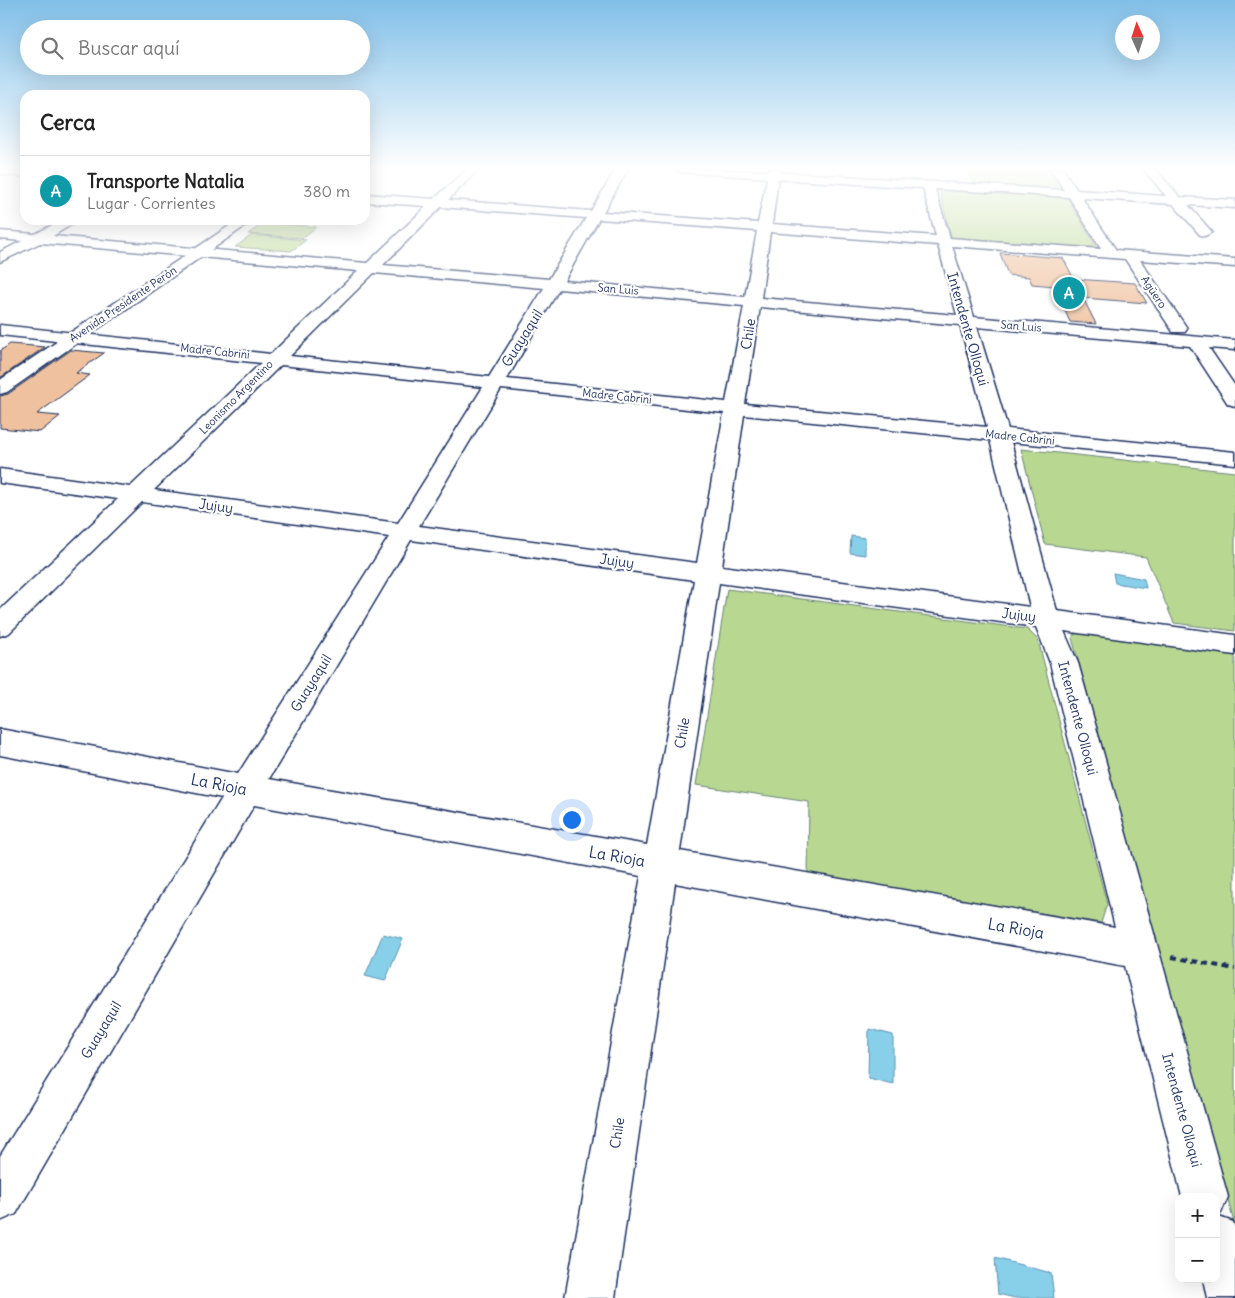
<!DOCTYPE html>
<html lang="es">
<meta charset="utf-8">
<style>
:root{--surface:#fff;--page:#f2f2f2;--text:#222;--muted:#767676;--line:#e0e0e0;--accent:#1b2f5e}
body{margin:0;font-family:Delius,sans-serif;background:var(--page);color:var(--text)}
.controls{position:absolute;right:15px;bottom:15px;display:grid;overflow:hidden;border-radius:10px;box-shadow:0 5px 20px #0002}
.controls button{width:45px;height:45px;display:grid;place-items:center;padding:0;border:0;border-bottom:1px solid var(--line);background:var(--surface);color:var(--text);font:25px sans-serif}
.compass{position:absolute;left:1115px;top:15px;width:45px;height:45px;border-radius:50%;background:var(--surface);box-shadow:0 5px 20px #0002;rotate:357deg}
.you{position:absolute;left:571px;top:819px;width:18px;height:18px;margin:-12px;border:4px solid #fff;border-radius:50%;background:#1a73e8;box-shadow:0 0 0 8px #1a73e833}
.badge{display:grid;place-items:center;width:32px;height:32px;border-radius:50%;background:var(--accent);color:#fff;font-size:16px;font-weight:700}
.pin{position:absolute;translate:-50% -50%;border:2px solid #fff;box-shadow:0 1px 5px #0006}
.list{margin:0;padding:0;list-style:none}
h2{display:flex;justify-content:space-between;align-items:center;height:65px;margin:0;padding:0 20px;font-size:21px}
h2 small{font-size:16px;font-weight:400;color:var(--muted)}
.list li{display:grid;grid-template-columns:32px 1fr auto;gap:15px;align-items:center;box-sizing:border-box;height:70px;padding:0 20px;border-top:1px solid var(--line)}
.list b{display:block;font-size:19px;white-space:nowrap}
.list p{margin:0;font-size:16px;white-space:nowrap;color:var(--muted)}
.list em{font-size:16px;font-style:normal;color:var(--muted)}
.icon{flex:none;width:28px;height:28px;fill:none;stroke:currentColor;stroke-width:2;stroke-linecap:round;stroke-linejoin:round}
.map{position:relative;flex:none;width:1235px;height:1298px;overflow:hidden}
.search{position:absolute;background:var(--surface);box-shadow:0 5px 20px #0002;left:20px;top:20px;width:350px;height:55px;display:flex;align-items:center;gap:12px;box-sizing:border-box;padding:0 18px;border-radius:28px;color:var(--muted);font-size:19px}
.panel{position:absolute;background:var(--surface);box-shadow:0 5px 20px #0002;left:20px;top:90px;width:350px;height:135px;border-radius:15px}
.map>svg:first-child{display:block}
</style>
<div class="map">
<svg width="1235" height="1298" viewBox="0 0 1235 1298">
<rect width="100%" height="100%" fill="#fff"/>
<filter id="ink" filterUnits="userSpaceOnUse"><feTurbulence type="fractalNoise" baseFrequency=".02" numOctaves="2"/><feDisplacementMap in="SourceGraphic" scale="10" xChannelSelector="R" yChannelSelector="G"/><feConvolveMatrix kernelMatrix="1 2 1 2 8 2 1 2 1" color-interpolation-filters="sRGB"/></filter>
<g filter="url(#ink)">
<g fill="#b8d791" stroke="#6a8378">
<polygon points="968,169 1049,169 1061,191 973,185"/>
<polygon points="939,188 1067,197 1099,251 952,240"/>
<polygon points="264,223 316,227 302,238 248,234"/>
<polygon points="252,235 306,240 291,251 235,247"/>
<polygon points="1021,449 1235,472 1235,631 1174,623 1146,557 1045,544"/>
<polygon points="727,589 1027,629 1038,640 1107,904 1101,923 808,874 809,802 696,785"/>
<polygon points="1091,632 1235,652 1235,1226 1072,638 1075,634"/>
</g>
<g fill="#88d0e9" stroke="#5c90b1">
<polygon points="851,536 865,538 865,555 850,553"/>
<polygon points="1113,573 1144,579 1146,588 1115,583"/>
<polygon points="383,934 403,939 385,981 365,976"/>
<polygon points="869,1029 893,1035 893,1084 868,1078"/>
<polygon points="995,1258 1051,1273 1054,1298 1015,1298 998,1294"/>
</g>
<g fill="#efc19e" stroke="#1b2f5e">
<polygon points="1000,253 1063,258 1074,279 1135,283 1147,303 1083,298 1096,324 1070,322 1054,286 1032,284 1029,277 1008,275"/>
<polygon points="10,344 45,347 0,378 0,351"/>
<polygon points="71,350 104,353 76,373 90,375 37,414 60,416 40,432 0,428 0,396 8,394"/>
</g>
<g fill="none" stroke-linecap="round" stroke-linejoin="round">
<defs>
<g id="minor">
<polygon points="0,169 25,169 25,177 0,174"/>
<path d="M467 169H479L448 200 591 211 616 169H628L603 212 758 223 767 178 681 172 675 169 768 171V169H780L779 172 1064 190 1051 169H1063L1077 190 1166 196 1143 169H1155L1180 197 1235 200V208L1188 205 1212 232 1205 236 1200 235 1173 204 1082 198 1116 250 1235 259V267L1140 260 1187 328 1185 332H1173L1125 259 952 246 974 317 1235 340V350L1209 348 1235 386V406L1228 404 1190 346 977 327 1008 429 1235 452V464L1011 442 1057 611 1235 635V655L1064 631 1078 663 1228 1197 1221 1213 1216 1215V1197H1182L1125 966 675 883 615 1298H565L641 876 254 805 16 1214 0 1221V1156L222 798 0 755V729L238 774 389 537 142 502 9 633 0 636V610L118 499 0 483V469L130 487 261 363 0 335V325L271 354 358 271 40 243 0 262V252L22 241 0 239V231L35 234 62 220H79L53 236 367 263 427 206 365 202V194L434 199ZM778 179 923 188 936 236 772 224ZM935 189 1069 197 1101 249 950 238ZM441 207 586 218 549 279 383 265ZM599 219 757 231 745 297 564 281ZM770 232 938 245 957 315 761 298ZM374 273 544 288 489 377 290 356ZM559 289 744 306 726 402 507 379ZM760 307 960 325 987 427 745 404ZM281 365 483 387 398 523 154 490ZM501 389 724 413 697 563 419 526ZM744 415 990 440 1030 607 722 566ZM411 540 694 580 647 845 269 779ZM719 583 1036 627 1050 663 1115 927 680 851Z"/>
<polygon points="1216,1216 1233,1222 1235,1228 1235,1298 1207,1298 1203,1279 1216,1279"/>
</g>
<polygon id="major" points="238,220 254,220 7,392 0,394 0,380"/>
</defs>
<use href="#minor" stroke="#1b2f5e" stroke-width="3"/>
<use href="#major" stroke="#1b2f5e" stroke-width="3"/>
<polyline stroke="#1b2f5e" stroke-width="4" stroke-dasharray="6 4.5" stroke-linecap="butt" points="1172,957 1235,969"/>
<use href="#minor" fill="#fff" fill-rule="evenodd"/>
<use href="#major" fill="#fff" fill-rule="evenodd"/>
</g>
</g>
<linearGradient id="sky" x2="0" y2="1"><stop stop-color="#81bfe8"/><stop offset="0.48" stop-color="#fff"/><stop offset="1" stop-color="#fff" stop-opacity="0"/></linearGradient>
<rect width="1235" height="350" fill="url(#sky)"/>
<g text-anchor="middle" stroke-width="4.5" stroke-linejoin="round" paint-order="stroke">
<g font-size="11" fill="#1b2f5e" stroke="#fff">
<text transform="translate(618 289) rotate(5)" y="4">San Luis</text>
<text transform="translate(1154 292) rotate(56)" y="4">Agüero</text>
<text transform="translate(123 304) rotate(-34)" y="4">Avenida Presidente Perón</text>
<text transform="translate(1021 326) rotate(5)" y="4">San Luis</text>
<text transform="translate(215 351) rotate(6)" y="4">Madre Cabrini</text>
<text transform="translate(617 396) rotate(6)" y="4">Madre Cabrini</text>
<text transform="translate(236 397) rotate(-45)" y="4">Leonismo Argentino</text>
<text transform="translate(1020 437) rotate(6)" y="4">Madre Cabrini</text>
</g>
<g font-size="14" fill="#1b2f5e" stroke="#fff">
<text transform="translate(968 329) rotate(74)" y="5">Intendente Olloqui</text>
<text transform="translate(748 334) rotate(-81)" y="5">Chile</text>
<text transform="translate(522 338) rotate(-58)" y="5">Guayaquil</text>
<text transform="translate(216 506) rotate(8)" y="5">Jujuy</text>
<text transform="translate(617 561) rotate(8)" y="5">Jujuy</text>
<text transform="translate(1019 615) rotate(7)" y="5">Jujuy</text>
<text transform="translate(311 683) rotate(-58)" y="5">Guayaquil</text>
<text transform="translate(1078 718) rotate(75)" y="5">Intendente Olloqui</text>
<text transform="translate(682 733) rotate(-80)" y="5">Chile</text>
<text transform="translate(101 1030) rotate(-59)" y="5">Guayaquil</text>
<text transform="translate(1182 1110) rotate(75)" y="5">Intendente Olloqui</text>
<text transform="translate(617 1133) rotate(-81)" y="5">Chile</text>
</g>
<g font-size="16" fill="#1b2f5e" stroke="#fff">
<text transform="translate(219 784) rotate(11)" y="6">La Rioja</text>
<text transform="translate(617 856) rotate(10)" y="6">La Rioja</text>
<text transform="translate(1016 928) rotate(10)" y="6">La Rioja</text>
</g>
</g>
</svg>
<div class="controls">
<button>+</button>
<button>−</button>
</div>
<svg class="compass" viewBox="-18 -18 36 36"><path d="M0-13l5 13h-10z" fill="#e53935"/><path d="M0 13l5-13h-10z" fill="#767676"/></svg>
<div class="you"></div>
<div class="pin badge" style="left:1069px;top:293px;background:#0f9aa8">A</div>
<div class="search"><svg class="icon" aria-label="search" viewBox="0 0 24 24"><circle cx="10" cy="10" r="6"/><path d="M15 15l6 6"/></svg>Buscar aquí</div>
<section class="panel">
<h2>Cerca<small></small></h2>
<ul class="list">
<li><span class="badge" style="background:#0f9aa8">A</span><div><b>Transporte Natalia</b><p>Lugar · Corrientes</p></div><em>380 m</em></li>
</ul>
</section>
</div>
